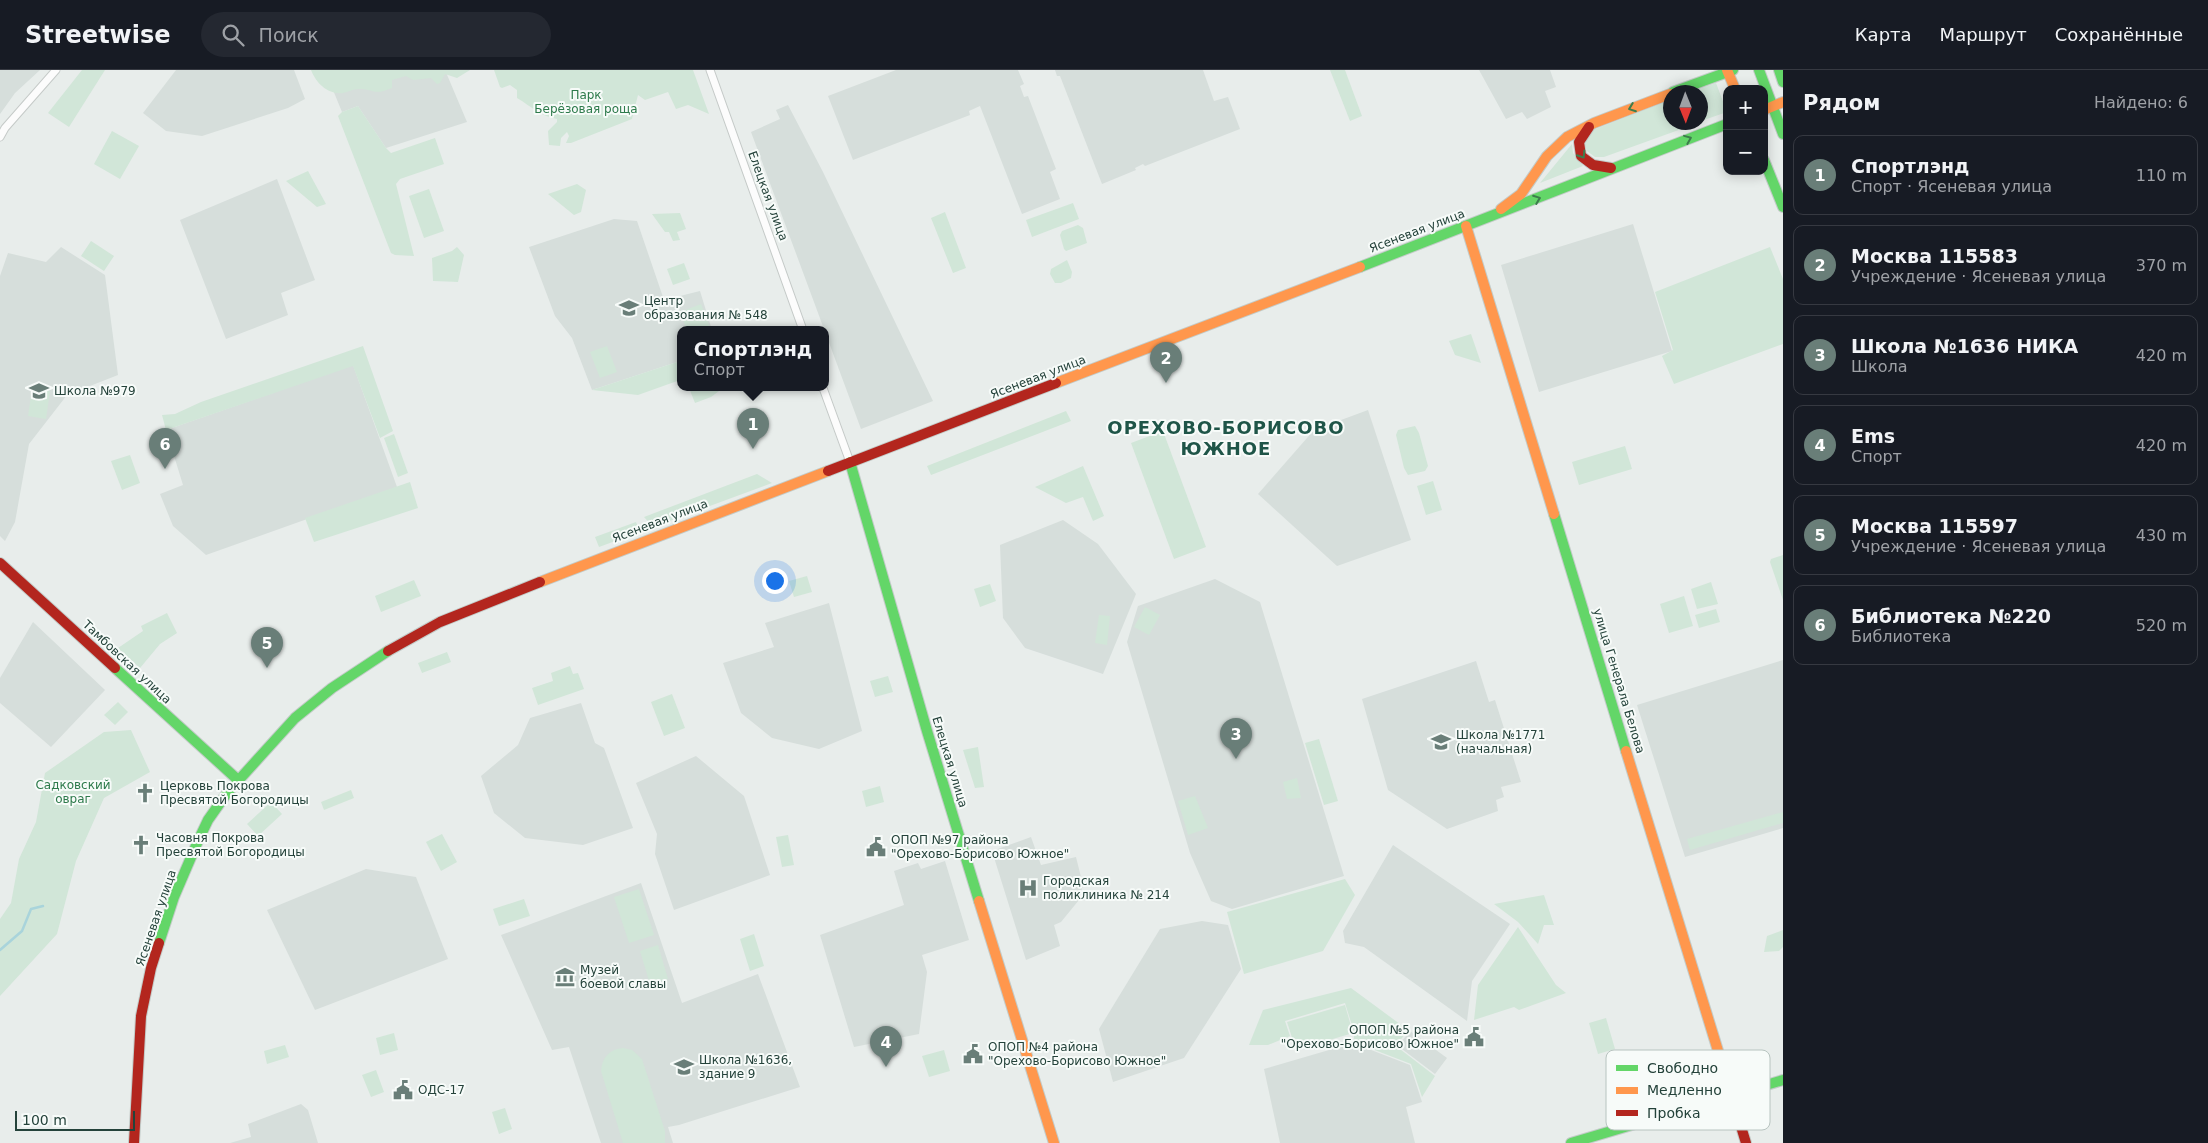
<!DOCTYPE html>
<html lang="ru">
<meta charset="utf-8">
<style>
:root{--surface:#171b24;--page:#242831;--text:#f1f3f6;--muted:#9ea1a6;--line:#363941;--accent:#697e78}
body{margin:0;font-family:"DejaVu Sans",sans-serif;background:var(--page);color:var(--text)}
.controls{position:absolute;right:15px;top:15px;display:grid;overflow:hidden;border-radius:10px;box-shadow:0 2px 12px #0003}
.controls button{width:45px;height:45px;display:grid;place-items:center;padding:0;border:0;border-bottom:1px solid var(--line);background:var(--surface);color:var(--text);font:25px sans-serif}
.compass{position:absolute;left:1663px;top:15px;width:45px;height:45px;border-radius:50%;background:var(--surface);box-shadow:0 2px 12px #0003;rotate:179deg}
.scale{position:absolute;left:15px;bottom:12px;width:120px;box-sizing:border-box;padding-left:5px;border:2px solid #24423a;border-top:0;font-size:14px;line-height:18px;white-space:nowrap;color:#24423a;-webkit-text-stroke:4px #f7fbf9;paint-order:stroke}
.you{position:absolute;left:774px;top:510px;width:18px;height:18px;margin:-12px;border:4px solid #fff;border-radius:50%;background:#1a73e8;box-shadow:0 0 0 8px #1a73e833}
.badge{display:grid;place-items:center;width:32px;height:32px;border-radius:50%;background:var(--accent);color:#fff;font-size:16px;font-weight:700}
.pin{position:absolute;translate:-50% -41px;filter:drop-shadow(0 1px 2px #0008)}
.pin::after{content:'';position:absolute;top:26px;width:18px;height:15px;background:inherit;clip-path:polygon(0 0,100% 0,50% 100%)}
.popup{position:absolute;left:677px;top:256px;width:152px;height:65px;box-sizing:border-box;display:grid;place-content:center;border-radius:10px;background:var(--surface);filter:drop-shadow(0 1px 4px #0005);font-size:16px;white-space:nowrap;color:var(--muted)}
.popup b{font-size:19px;color:var(--text)}
.popup::after{content:'';position:absolute;left:50%;top:100%;margin-left:-10px;border:10px solid transparent;border-top-color:var(--surface)}
.list{margin:0;padding:0;list-style:none}
h2{display:flex;justify-content:space-between;align-items:center;height:65px;margin:0;padding:0 20px;font-size:21px}
h2 small{font-size:16px;font-weight:400;color:var(--muted)}
.list li{display:grid;grid-template-columns:32px 1fr auto;gap:15px;align-items:center;box-sizing:border-box;height:80px;margin:0 10px 10px;padding:0 10px;border:1px solid var(--line);border-radius:10px}
.list b{display:block;font-size:19px;white-space:nowrap}
.list p{margin:0;font-size:16px;white-space:nowrap;color:var(--muted)}
.list em{font-size:16px;font-style:normal;color:var(--muted)}
.icon{flex:none;width:28px;height:28px;fill:none;stroke:currentColor;stroke-width:2;stroke-linecap:round;stroke-linejoin:round}
.map{position:relative;flex:none;width:1783px;height:1073px;overflow:hidden}
header{display:flex;align-items:center;gap:30px;box-sizing:border-box;height:70px;padding:0 25px;background:var(--surface);border-bottom:1px solid var(--line)}
header strong{font-size:24px}
nav{display:flex;gap:28px;margin-inline-start:auto;font-size:18px}
.search{width:350px;height:45px;background:var(--page);display:flex;align-items:center;gap:12px;box-sizing:border-box;padding:0 18px;border-radius:28px;color:var(--muted);font-size:19px}
main{display:flex}
aside{flex:1;background:var(--surface)}
.map>svg:first-child{display:block}
</style>
<header>
<strong>Streetwise</strong>
<div class="search"><svg class="icon" aria-label="search" viewBox="0 0 24 24"><circle cx="10" cy="10" r="6"/><path d="M15 15l6 6"/></svg>Поиск</div>
<nav><a>Карта</a><a>Маршрут</a><a>Сохранённые</a></nav>
</header>
<main>
<div class="map">
<svg width="1783" height="1073" viewBox="0 0 1783 1073">
<rect width="100%" height="100%" fill="#e8edeb"/>
<g fill="#d6dedb">
<polygon points="0,0 40,0 15,23 0,44"/>
<polygon points="176,0 294,0 305,29 288,38 202,66 166,61 143,43"/>
<polygon points="406,0 445,0 467,52 386,78 358,36 342,42 333,20"/>
<polygon points="896,0 1018,0 1024,14 1020,16 1024,27 1028,26 1056,99 1050,102 1060,129 1022,144 980,36 969,41 970,45 853,90 828,26"/>
<polygon points="1055,0 1203,0 1214,31 1228,27 1240,59 1145,96 1143,94 1135,98 1136,100 1102,114 1060,6 1057,6"/>
<polygon points="1479,0 1550,0 1556,17 1545,21 1551,37 1527,49 1522,42 1506,49"/>
<polygon points="788,35 823,102 933,331 861,359 751,62 780,49 776,40"/>
<polygon points="277,109 315,210 281,223 288,245 226,269 180,150"/>
<polygon points="614,149 637,151 664,230 700,221 712,260 680,260 680,291 592,320 572,268 555,246 529,177"/>
<polygon points="1633,154 1672,281 1539,322 1501,195"/>
<polygon points="61,177 105,205 118,305 67,325 29,374 15,452 5,471 0,466 0,206 8,183 46,192"/>
<polygon points="353,295 397,417 206,485 173,456 160,424 183,415 166,360"/>
<polygon points="1368,340 1411,470 1337,496 1258,424 1314,360"/>
<polygon points="1063,450 1098,474 1136,524 1103,604 1025,578 1003,548 1000,475"/>
<polygon points="1215,509 1260,532 1344,806 1232,839 1211,831 1190,783 1127,572 1138,536"/>
<polygon points="829,533 862,661 819,679 772,668 741,643 723,593 774,577 765,553"/>
<polygon points="33,552 105,620 51,677 0,633 0,608"/>
<polygon points="1783,590 1783,758 1685,787 1637,635"/>
<polygon points="1476,591 1489,632 1495,630 1521,712 1501,717 1504,727 1496,730 1498,741 1447,759 1388,720 1362,629"/>
<polygon points="581,633 595,673 604,678 633,758 583,775 525,768 494,743 481,706 518,675 530,648"/>
<polygon points="696,686 744,726 770,805 674,840 655,784 657,764 636,713"/>
<polygon points="1031,767 1041,795 1076,787 1083,815 1079,830 1061,852 1054,855 1060,876 1026,890 992,781"/>
<polygon points="1393,775 1510,854 1472,911 1467,951 1364,877 1345,873 1343,861"/>
<polygon points="945,791 969,870 922,885 927,902 919,964 854,977 820,865 904,835 894,801 918,793 921,799"/>
<polygon points="366,799 416,807 448,889 315,940 267,840"/>
<polygon points="641,813 682,933 758,904 800,1017 679,1055 668,1057 673,1073 601,1073 569,977 552,980 501,865"/>
<polygon points="1202,851 1228,855 1241,899 1184,988 1113,1012 1099,959 1160,859"/>
<polygon points="1410,961 1447,988 1435,1004 1398,976"/>
<polygon points="1353,973 1410,995 1422,1032 1406,1037 1415,1073 1280,1073 1264,999"/>
<polygon points="301,1034 308,1040 318,1073 230,1073 251,1067 248,1054"/>
</g>
<g fill="#d1e6d8">
<polygon points="82,0 105,0 69,57 48,43"/>
<path d="M311 0H470L457 8 445 4 440 13 437 14 431 8 413 10 406 6 392 10V18C372 26 376 19 359 19 353 19 348 22 343 23 328 25 316 13 311 0Z"/>
<path d="M494 0H693L709 44 688 35 676 39 668 22 645 30 638 25 632 49 571 73H566L569 66 567 62 561 68 560 76 549 75 548 61 557 52V49C540 46 532 37 517 28V20L510 15 502 18 500 17Z"/>
<polygon points="1330,0 1345,0 1362,46 1350,51"/>
<polygon points="1716,13 1727,42 1701,51 1700,22 1691,22"/>
<path d="M1670 30V52L1698 53 1604 87H1595L1587 81C1583 72 1586 67 1593 60Z"/>
<polygon points="358,36 386,78 391,83 435,68 444,94 400,109 396,114 414,186 395,185 391,183 338,46 342,42"/>
<polygon points="112,61 139,76 120,109 94,94"/>
<polygon points="1572,74 1573,83 1583,96 1540,113"/>
<polygon points="308,101 326,134 317,137 286,111"/>
<polygon points="577,114 586,120 581,142 574,145 548,124"/>
<polygon points="429,119 444,161 424,168 409,126"/>
<polygon points="1073,133 1079,149 1032,167 1026,150"/>
<polygon points="945,142 966,198 953,203 931,148"/>
<polygon points="680,143 686,159 677,162 680,170 673,171 669,162 665,162 652,144"/>
<polygon points="1078,155 1083,158 1087,173 1066,181 1064,179 1060,165 1062,161"/>
<polygon points="91,171 114,186 104,201 81,186"/>
<polygon points="457,177 464,185 458,212 460,212 433,211 432,188 452,181"/>
<polygon points="1770,177 1783,209 1783,274 1674,314 1662,286 1673,280 1655,222"/>
<polygon points="1067,190 1072,202 1071,208 1061,213 1055,213 1050,204 1051,199"/>
<polygon points="684,193 690,209 673,215 667,199"/>
<polygon points="701,234 711,260 687,260 680,242"/>
<polygon points="1471,264 1481,293 1455,285 1449,271"/>
<polygon points="363,276 393,361 380,368 353,296 166,360 162,345 175,344 201,332"/>
<polygon points="607,276 617,302 600,308 590,282"/>
<polygon points="680,291 680,310 638,325 592,320"/>
<polygon points="689,318 723,318 711,327 695,333"/>
<polygon points="32,319 50,321 46,349 28,346"/>
<polygon points="1066,341 1071,351 931,405 927,396"/>
<polygon points="1415,356 1419,363 1428,396 1425,401 1408,405 1404,398 1396,365 1398,360"/>
<polygon points="1163,361 1206,477 1174,489 1131,373"/>
<polygon points="394,364 408,403 398,407 384,368"/>
<polygon points="1625,376 1632,399 1579,415 1572,392"/>
<polygon points="130,385 140,413 122,420 111,391"/>
<polygon points="1083,396 1104,446 1093,451 1083,427 1066,433 1035,417"/>
<polygon points="757,404 772,413 653,457 644,447"/>
<polygon points="1433,411 1442,440 1426,445 1417,416"/>
<polygon points="410,412 418,438 314,472 305,448"/>
<polygon points="636,452 640,462 599,477 595,467"/>
<polygon points="1783,485 1783,530 1770,492 1771,489"/>
<polygon points="807,506 812,522 794,527 789,511"/>
<polygon points="414,510 421,526 381,542 375,526"/>
<polygon points="1711,512 1718,534 1697,539 1691,519"/>
<polygon points="990,514 996,531 980,537 974,519"/>
<polygon points="1684,526 1693,556 1669,563 1660,534"/>
<polygon points="1145,537 1160,545 1149,565 1134,557"/>
<polygon points="1716,539 1720,552 1699,558 1695,545"/>
<polygon points="167,543 177,563 160,574 140,598 118,578 143,561 141,556"/>
<polygon points="1099,545 1110,546 1107,575 1095,573"/>
<polygon points="447,582 451,592 422,603 418,593"/>
<polygon points="570,596 573,604 578,603 584,619 538,635 532,618 553,611 551,603"/>
<polygon points="888,606 893,622 875,627 870,611"/>
<polygon points="672,624 685,658 664,666 651,632"/>
<polygon points="118,632 128,642 115,655 104,645"/>
<polygon points="131,660 150,702 104,728 76,791 57,864 0,926 0,849 11,833 19,789 36,752 45,703 104,662"/>
<polygon points="1319,669 1338,731 1324,735 1305,673"/>
<polygon points="978,677 984,717 975,718 963,680"/>
<polygon points="1297,708 1301,728 1287,729 1283,712"/>
<polygon points="880,716 884,732 866,737 862,721"/>
<polygon points="351,720 354,728 324,740 321,732"/>
<polygon points="1195,726 1208,758 1188,765 1178,731"/>
<polygon points="271,732 282,744 258,766 247,754"/>
<polygon points="1783,742 1783,753 1690,780 1687,769"/>
<polygon points="442,764 457,792 441,801 426,772"/>
<polygon points="788,765 794,795 782,797 776,767"/>
<polygon points="1345,809 1355,825 1323,881 1244,904 1227,842"/>
<polygon points="639,819 654,865 629,873 614,827"/>
<polygon points="1544,825 1554,855 1544,855 1538,874 1518,852 1494,834"/>
<polygon points="524,829 530,846 499,856 493,839"/>
<polygon points="1518,857 1556,915 1566,923 1519,940 1514,937 1474,950 1478,915"/>
<polygon points="1783,860 1783,877 1779,881 1764,882 1767,866"/>
<polygon points="754,864 764,896 750,901 740,869"/>
<polygon points="658,875 668,909 650,914 640,881"/>
<polygon points="1351,918 1408,960 1396,976 1435,1006 1422,1027 1411,994 1354,972 1354,962 1345,933 1285,951 1290,966 1268,975 1249,975 1263,940"/>
<polygon points="1345,935 1353,963 1296,980 1287,952"/>
<polygon points="1606,948 1615,979 1598,984 1589,953"/>
<polygon points="394,963 398,980 380,985 376,968"/>
<polygon points="285,975 289,987 267,994 264,981"/>
<path d="M623 978 632 980 642 989 665 1061V1073H623L601 1001C602 987 610 979 623 978Z"/>
<polygon points="944,980 950,1001 929,1007 922,986"/>
<polygon points="376,1000 384,1022 371,1027 362,1005"/>
<polygon points="505,1038 512,1059 499,1064 492,1042"/>
</g>
<g fill="none" stroke-linecap="round" stroke-linejoin="round">
<polyline stroke="#a9d4db" stroke-width="2.5" points="0,880 22,861 31,839 43,836"/>
<defs>
<g id="street">
<polyline points="710,0 803,260"/>
<polyline points="0,67 5,58 56,0"/>
<polyline points="823,318 850,392"/>
</g>
<g id="fast">
<polyline points="1759,0 1783,64"/>
<polyline points="1779,0 1783,12"/>
<polyline points="1673,22 1733,0"/>
<polyline points="1764,90 1783,137"/>
<polyline points="1360,197 1727,54"/>
<polyline points="850,392 927,661 979,831"/>
<polyline points="1554,444 1626,681"/>
<polyline points="115,598 238,710"/>
<polyline points="159,873 174,827 198,771 208,750 227,723 295,648 332,618 388,581"/>
<polyline points="1571,1073 1783,1010"/>
</g>
<g id="slow">
<polyline points="1727,0 1735,19"/>
<polyline points="1764,40 1783,32"/>
<polyline points="1501,139 1521,124 1547,86 1567,67 1594,53 1670,24"/>
<polyline points="1466,156 1554,444"/>
<polyline points="1056,313 1360,197"/>
<polyline points="540,512 828,401"/>
<polyline points="1626,681 1723,997"/>
<polyline points="979,831 1054,1073"/>
</g>
<g id="jam">
<polyline points="1589,57 1579,72 1581,86 1593,95 1611,98"/>
<polyline points="828,401 1056,313"/>
<polyline points="0,493 115,598"/>
<polyline points="388,581 440,552 540,512"/>
<polyline points="1723,997 1746,1073"/>
<polyline points="134,1073 141,946 151,898 159,873"/>
</g>
</defs>
<use href="#street" stroke="#c5cac8" stroke-width="9"/>
<use href="#fast" stroke="#c3cbc8" stroke-width="12"/>
<use href="#slow" stroke="#c3cbc8" stroke-width="12"/>
<use href="#jam" stroke="#c3cbc8" stroke-width="12"/>
<use href="#street" stroke="#fcfcfc" stroke-width="7"/>
<use href="#fast" stroke="#63d668" stroke-width="10"/>
<use href="#slow" stroke="#ff974d" stroke-width="10"/>
<use href="#jam" stroke="#b3261e" stroke-width="10"/>
</g>
<defs><path id="oneway-chevron" d="M-2-3.5L2.5 0L-2 3.5" fill="none" stroke-width="1.6" stroke-linecap="round" stroke-linejoin="round" transform="scale(1.25)"/></defs>
<g stroke="#3d7d4c">
<use href="#oneway-chevron" transform="translate(1632 38) rotate(159)"/>
<use href="#oneway-chevron" transform="translate(1688 69) rotate(-22)"/>
<use href="#oneway-chevron" transform="translate(1582 85) rotate(57)"/>
<use href="#oneway-chevron" transform="translate(1537 129) rotate(-21)"/>
</g>
<defs>
<symbol id="school-bare" viewBox="-9 -9 18 18"><path d="M0-5L7-2L0 1L-7-2ZM-4 1L0 2.5L4 1V4Q0 6-4 4Z" fill="#697e78" stroke="#f7fbf9" stroke-width="2.5" paint-order="stroke"/></symbol>
<symbol id="church-bare" viewBox="-9 -9 18 18"><path d="M-1.2-6h2.4v3.5h3.3v2.4h-3.3V6h-2.4V-.1h-3.3v-2.4h3.3Z" fill="#697e78" stroke="#f7fbf9" stroke-width="2.5" paint-order="stroke"/></symbol>
<symbol id="civic-bare" viewBox="-9 -9 18 18"><path d="M-.6-6.5H3V-4.5H.6V-3L4-1V1h2V6H-6V1h2V-1L-.6-3ZM-1.2 2.5V6h2.4V2.5Z" fill="#697e78" stroke="#f7fbf9" stroke-width="2.5" paint-order="stroke"/></symbol>
<symbol id="hospital-bare" viewBox="-9 -9 18 18"><path d="M-5-5h3v3.5h4V-5h3V5h-3V1.5h-4V5h-3Z" fill="#697e78" stroke="#f7fbf9" stroke-width="2.5" paint-order="stroke"/></symbol>
<symbol id="museum-bare" viewBox="-9 -9 18 18"><path d="M0-6L6-3V-2H-6V-3ZM-5-1h2V3h-2ZM-1-1h2V3h-2ZM3-1h2V3H3ZM-6 4H6V6H-6Z" fill="#697e78" stroke="#f7fbf9" stroke-width="2.5" paint-order="stroke"/></symbol>
</defs>
<g fill-rule="evenodd">
<use href="#school-bare" x="615" y="224" width="28" height="28"/>
<use href="#school-bare" x="25" y="307" width="28" height="28"/>
<use href="#school-bare" x="1427" y="658" width="28" height="28"/>
<use href="#church-bare" x="131" y="709" width="28" height="28"/>
<use href="#church-bare" x="127" y="761" width="28" height="28"/>
<use href="#civic-bare" x="862" y="763" width="28" height="28"/>
<use href="#hospital-bare" x="1014" y="804" width="28" height="28"/>
<use href="#museum-bare" x="551" y="893" width="28" height="28"/>
<use href="#civic-bare" x="1460" y="953" width="28" height="28"/>
<use href="#civic-bare" x="959" y="970" width="28" height="28"/>
<use href="#school-bare" x="670" y="983" width="28" height="28"/>
<use href="#civic-bare" x="389" y="1006" width="28" height="28"/>
</g>
<g text-anchor="middle" stroke-width="4" stroke-linejoin="round" paint-order="stroke">
<g font-size="12" fill="#2d7a4b" stroke="#f7fbf9">
<text x="586" y="29">Парк<tspan x="586" dy="14">Берёзовая роща</tspan></text>
<text x="73" y="719">Садковский<tspan x="73" dy="14">овраг</tspan></text>
</g>
<g font-size="12" fill="#24423a" stroke="#f7fbf9">
<text transform="translate(768 126) rotate(70)" y="4">Елецкая улица</text>
<text transform="translate(1417 161) rotate(-21)" y="4">Ясеневая улица</text>
<text transform="translate(1038 307) rotate(-21)" y="4">Ясеневая улица</text>
<text transform="translate(660 451) rotate(-21)" y="4">Ясеневая улица</text>
<text transform="translate(127 592) rotate(43)" y="4">Тамбовская улица</text>
<text transform="translate(1619 611) rotate(73)" y="4">улица Генерала Белова</text>
<text transform="translate(950 692) rotate(73)" y="4">Елецкая улица</text>
<text transform="translate(156 848) rotate(-71)" y="4">Ясеневая улица</text>
</g>
<g font-size="12" fill="#24423a" stroke="#f7fbf9" text-anchor="start">
<text x="644" y="235">Центр<tspan x="644" dy="14">образования № 548</tspan></text>
<text x="54" y="325">Школа №979</text>
<text x="1456" y="669">Школа №1771<tspan x="1456" dy="14">(начальная)</tspan></text>
<text x="160" y="720">Церковь Покрова<tspan x="160" dy="14">Пресвятой Богородицы</tspan></text>
<text x="156" y="772">Часовня Покрова<tspan x="156" dy="14">Пресвятой Богородицы</tspan></text>
<text x="891" y="774">ОПОП №97 района<tspan x="891" dy="14">"Орехово-Борисово Южное"</tspan></text>
<text x="1043" y="815">Городская<tspan x="1043" dy="14">поликлиника № 214</tspan></text>
<text x="580" y="904">Музей<tspan x="580" dy="14">боевой славы</tspan></text>
<text x="1459" y="964" text-anchor="end">ОПОП №5 района<tspan x="1459" dy="14">"Орехово-Борисово Южное"</tspan></text>
<text x="988" y="981">ОПОП №4 района<tspan x="988" dy="14">"Орехово-Борисово Южное"</tspan></text>
<text x="699" y="994">Школа №1636,<tspan x="699" dy="14">здание 9</tspan></text>
<text x="418" y="1024">ОДС-17</text>
</g>
<g font-size="18" font-weight="bold" letter-spacing="1" fill="#1f5548" stroke="#f7fbf9">
<text x="1226" y="364">ОРЕХОВО-БОРИСОВО<tspan x="1226" dy="21">ЮЖНОЕ</tspan></text>
</g>
</g>
<rect x="1606" y="980" width="164" height="80" rx="8" fill="#f7fbf9" stroke="#b8c4c0" stroke-width="1"/>
<rect x="1616" y="995" width="22" height="6" fill="#63d668"/>
<rect x="1616" y="1017" width="22" height="7" fill="#ff974d"/>
<rect x="1616" y="1040" width="22" height="6" fill="#b3261e"/>
<g font-size="14" fill="#24423a">
<text x="1647" y="1003">Свободно</text>
<text x="1647" y="1025">Медленно</text>
<text x="1647" y="1048">Пробка</text>
</g>
</svg>
<div class="controls">
<button>+</button>
<button>−</button>
</div>
<svg class="compass" viewBox="-18 -18 36 36"><path d="M0-13l5 13h-10z" fill="#e53935"/><path d="M0 13l5-13h-10z" fill="#9ea1a6"/></svg>
<div class="scale">100 m</div>
<div class="you"></div>
<div class="pin badge" style="left:753px;top:379px">1</div>
<div class="popup"><b>Спортлэнд</b>Спорт</div>
<div class="pin badge" style="left:1166px;top:313px">2</div>
<div class="pin badge" style="left:1236px;top:689px">3</div>
<div class="pin badge" style="left:886px;top:997px">4</div>
<div class="pin badge" style="left:267px;top:598px">5</div>
<div class="pin badge" style="left:165px;top:399px">6</div>
</div>
<aside>
<h2>Рядом<small>Найдено: 6</small></h2>
<ul class="list">
<li><span class="badge">1</span><div><b>Спортлэнд</b><p>Спорт · Ясеневая улица</p></div><em>110 m</em></li>
<li><span class="badge">2</span><div><b>Москва 115583</b><p>Учреждение · Ясеневая улица</p></div><em>370 m</em></li>
<li><span class="badge">3</span><div><b>Школа №1636 НИКА</b><p>Школа</p></div><em>420 m</em></li>
<li><span class="badge">4</span><div><b>Ems</b><p>Спорт</p></div><em>420 m</em></li>
<li><span class="badge">5</span><div><b>Москва 115597</b><p>Учреждение · Ясеневая улица</p></div><em>430 m</em></li>
<li><span class="badge">6</span><div><b>Библиотека №220</b><p>Библиотека</p></div><em>520 m</em></li>
</ul>
</aside>
</main>
